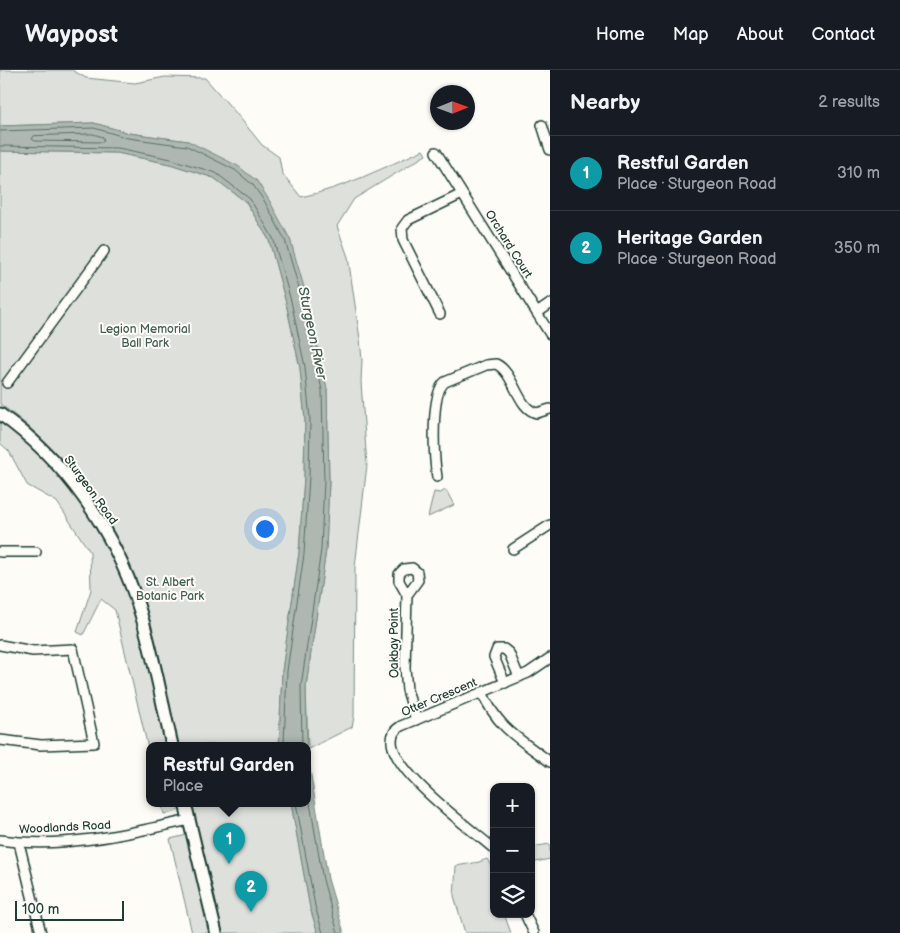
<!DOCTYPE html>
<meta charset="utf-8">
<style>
:root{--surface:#171b24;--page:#242831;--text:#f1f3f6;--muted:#9ea1a6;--line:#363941;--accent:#d1495b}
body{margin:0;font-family:"Balsamiq Sans",sans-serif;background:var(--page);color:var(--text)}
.controls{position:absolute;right:15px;bottom:15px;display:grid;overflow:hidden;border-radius:10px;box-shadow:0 1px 4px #0004}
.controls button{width:45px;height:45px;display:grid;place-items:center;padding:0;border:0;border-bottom:1px solid var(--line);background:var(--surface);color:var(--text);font:25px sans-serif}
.compass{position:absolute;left:430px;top:15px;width:45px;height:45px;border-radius:50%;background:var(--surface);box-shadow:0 1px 4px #0004;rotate:89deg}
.scale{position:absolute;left:15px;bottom:12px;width:109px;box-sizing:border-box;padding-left:5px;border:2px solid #1f3d34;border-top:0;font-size:14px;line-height:18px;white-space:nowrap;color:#1f3d34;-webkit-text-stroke:4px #fdfcf7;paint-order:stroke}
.you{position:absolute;left:264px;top:458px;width:18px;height:18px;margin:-12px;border:4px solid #fff;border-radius:50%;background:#1a73e8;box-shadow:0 0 0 8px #1a73e833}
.badge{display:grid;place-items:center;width:32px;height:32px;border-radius:50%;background:var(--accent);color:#fff;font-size:16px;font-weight:700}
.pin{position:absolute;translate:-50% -41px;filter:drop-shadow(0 1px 2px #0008)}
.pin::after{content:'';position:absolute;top:26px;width:18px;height:15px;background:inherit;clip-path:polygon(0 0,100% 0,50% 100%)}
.popup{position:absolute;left:146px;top:672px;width:165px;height:65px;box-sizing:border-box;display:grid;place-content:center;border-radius:10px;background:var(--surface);filter:drop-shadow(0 1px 4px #0005);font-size:16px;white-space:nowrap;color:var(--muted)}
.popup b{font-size:19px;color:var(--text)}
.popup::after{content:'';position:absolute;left:50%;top:100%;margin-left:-10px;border:10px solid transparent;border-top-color:var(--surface)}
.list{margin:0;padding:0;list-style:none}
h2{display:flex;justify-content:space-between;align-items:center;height:65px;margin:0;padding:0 20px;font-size:21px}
h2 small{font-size:16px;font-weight:400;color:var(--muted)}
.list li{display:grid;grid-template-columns:32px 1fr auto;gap:15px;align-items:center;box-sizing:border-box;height:75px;padding:0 20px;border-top:1px solid var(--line)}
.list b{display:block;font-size:19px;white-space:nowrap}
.list p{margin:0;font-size:16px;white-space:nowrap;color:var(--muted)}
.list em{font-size:16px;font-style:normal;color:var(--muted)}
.icon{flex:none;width:28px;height:28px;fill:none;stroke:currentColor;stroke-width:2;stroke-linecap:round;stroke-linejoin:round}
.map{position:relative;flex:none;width:550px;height:863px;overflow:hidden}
header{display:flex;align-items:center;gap:30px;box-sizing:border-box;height:70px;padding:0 25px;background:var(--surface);border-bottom:1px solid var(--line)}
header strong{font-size:24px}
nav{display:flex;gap:28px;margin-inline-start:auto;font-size:18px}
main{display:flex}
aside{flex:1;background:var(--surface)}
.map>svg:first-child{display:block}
</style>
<header>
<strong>Waypost</strong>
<nav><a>Home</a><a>Map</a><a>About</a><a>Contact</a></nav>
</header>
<main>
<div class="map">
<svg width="550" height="863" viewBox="0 0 550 863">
<rect width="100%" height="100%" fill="#fdfcf7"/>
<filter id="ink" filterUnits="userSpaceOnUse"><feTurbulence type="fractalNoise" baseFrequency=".02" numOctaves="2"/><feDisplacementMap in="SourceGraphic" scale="10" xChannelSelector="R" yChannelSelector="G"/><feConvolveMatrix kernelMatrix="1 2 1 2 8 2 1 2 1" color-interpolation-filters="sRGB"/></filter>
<g filter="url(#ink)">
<g fill="#dde0db" stroke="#7e8e88">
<path d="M0 0H72L86 8 135 13 165 7 205 8 236 43 262 75 279 87 282 103 301 127C344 118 383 98 423 80L426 85 354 129 337 156 348 187 360 269 362 290 361 312 367 395 355 497 354 647 352 657 308 679 306 616 326 480 329 411 327 319 290 169 188 71 129 63 94 53 0 56Z"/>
<path d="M0 81 117 83 170 94 214 108 246 132 269 170 286 233 300 298 305 350 304 407 299 483 282 601 279 675H179C168 629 160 580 145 534 119 455 69 383 0 334Z"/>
<path d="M0 349C12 359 26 370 38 381 82 423 115 480 134 539 148 583 157 630 167 675H150V686L115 540 101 529 83 565 77 562 91 520 90 482 57 432 27 415 9 381 0 373Z"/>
<polygon points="446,420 454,435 428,447 434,422 440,423"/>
<path d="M161 733H181C181 743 173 742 164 744Z"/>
<polygon points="192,733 291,733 310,838 318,863 223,863"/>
<polygon points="187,765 189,768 212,863 192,863 170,769"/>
<polygon points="550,774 550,789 531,793 531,777"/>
<path d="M487 789C498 804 494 826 494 844H504L511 863H465L454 826 456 796 479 792Z"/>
</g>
<g fill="#aeb8b1" stroke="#75877f">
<polygon points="94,53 129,63 188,71 238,96 257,111 269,130 290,169 306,224 327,319 329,411 326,480 306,616 307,675 279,675 282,601 299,483 304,407 305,350 300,298 286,233 269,170 246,132 214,108 170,94 117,83 0,81 0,56"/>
<polygon points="308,687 328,809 344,863 318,863 310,838 291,733 308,733"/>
</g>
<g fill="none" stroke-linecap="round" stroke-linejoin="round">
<g stroke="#586e66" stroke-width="1">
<polyline points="0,61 94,58 128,68 187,76 235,100 253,115 265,132 285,170 301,225 322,320 324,411 321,480 301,616 302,675"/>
<polygon points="93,64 103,67 104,71 102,72 35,71 32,69 34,66"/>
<polyline points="0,76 118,78 171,89 216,103 250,129 273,168 291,231 305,297 310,350 309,407 304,484 287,601 284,675"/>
<polyline points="308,721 323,810 338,863"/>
<polyline points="296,733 315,836 323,863"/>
</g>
<defs>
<g id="minor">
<polyline points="542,55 550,80"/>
<polyline points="436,82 550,264"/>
<polyline points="537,243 550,234"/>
<polyline points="440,244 403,170 402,158 408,150 462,124"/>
<polyline points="7,313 104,181"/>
<path d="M437 407C434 389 430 323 445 312L486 295 496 294C515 303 517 339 537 343L550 339"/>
<polyline points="513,479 550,455"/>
<polyline points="0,482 36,482"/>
<polyline points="407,525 399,511 399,504 404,499 412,498 417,502 418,510 407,525 405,598 407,620 416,650"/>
<polyline points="0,575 33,581 73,579 94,673 41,675 0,670"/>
<polyline points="505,613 494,587 497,579 504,579 509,583 519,607"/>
<path d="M482 622C498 659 520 669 550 692"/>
<path d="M0 770C64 779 127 764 189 750"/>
<polyline points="19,773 41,863"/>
<path d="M494 779C476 762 359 681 401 656L528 603 550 588"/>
<polyline points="525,844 534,863"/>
</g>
<g id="major">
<path d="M0 344C65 390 113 459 138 535 153 580 161 629 172 675"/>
<polyline points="185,733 216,863"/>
</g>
</defs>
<use href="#minor" stroke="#1f3d34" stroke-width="12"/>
<use href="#major" stroke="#1f3d34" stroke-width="15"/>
<use href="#minor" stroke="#fdfcf7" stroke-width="9"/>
<use href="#major" stroke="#fdfcf7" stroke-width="11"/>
</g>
</g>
<g text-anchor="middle" stroke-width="4" stroke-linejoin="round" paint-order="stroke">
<g font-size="12" fill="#1f3d34" stroke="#fdfcf7">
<text transform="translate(509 174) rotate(58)" y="4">Orchard Court</text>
<text transform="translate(91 420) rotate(54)" y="4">Sturgeon Road</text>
<text transform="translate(394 573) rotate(-90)" y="4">Oakbay Point</text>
<text transform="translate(439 627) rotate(-23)" y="4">Otter Crescent</text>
<text transform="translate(65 757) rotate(-3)" y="4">Woodlands Road</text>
</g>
<g font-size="12" fill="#455e55" stroke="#fdfcf7">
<text x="145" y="263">Legion Memorial<tspan x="145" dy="14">Ball Park</tspan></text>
<text x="170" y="516">St. Albert<tspan x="170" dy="14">Botanic Park</tspan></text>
</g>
<g font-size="14" font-style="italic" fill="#435c53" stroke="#fdfcf7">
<text transform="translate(313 263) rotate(78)" y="5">Sturgeon River</text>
</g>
</g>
</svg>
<div class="controls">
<button>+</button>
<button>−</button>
<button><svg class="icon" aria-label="layers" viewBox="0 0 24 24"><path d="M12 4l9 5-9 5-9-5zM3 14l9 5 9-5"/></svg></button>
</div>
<svg class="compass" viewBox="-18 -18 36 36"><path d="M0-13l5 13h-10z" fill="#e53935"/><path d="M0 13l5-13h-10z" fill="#9ea1a6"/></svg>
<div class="scale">100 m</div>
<div class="you"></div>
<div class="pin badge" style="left:229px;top:794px;background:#0f9aa8">1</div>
<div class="popup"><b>Restful Garden</b>Place</div>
<div class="pin badge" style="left:251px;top:842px;background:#0f9aa8">2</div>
</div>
<aside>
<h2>Nearby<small>2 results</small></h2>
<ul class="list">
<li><span class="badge" style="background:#0f9aa8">1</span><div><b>Restful Garden</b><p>Place · Sturgeon Road</p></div><em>310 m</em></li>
<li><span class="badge" style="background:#0f9aa8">2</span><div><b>Heritage Garden</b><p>Place · Sturgeon Road</p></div><em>350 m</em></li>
</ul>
</aside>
</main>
